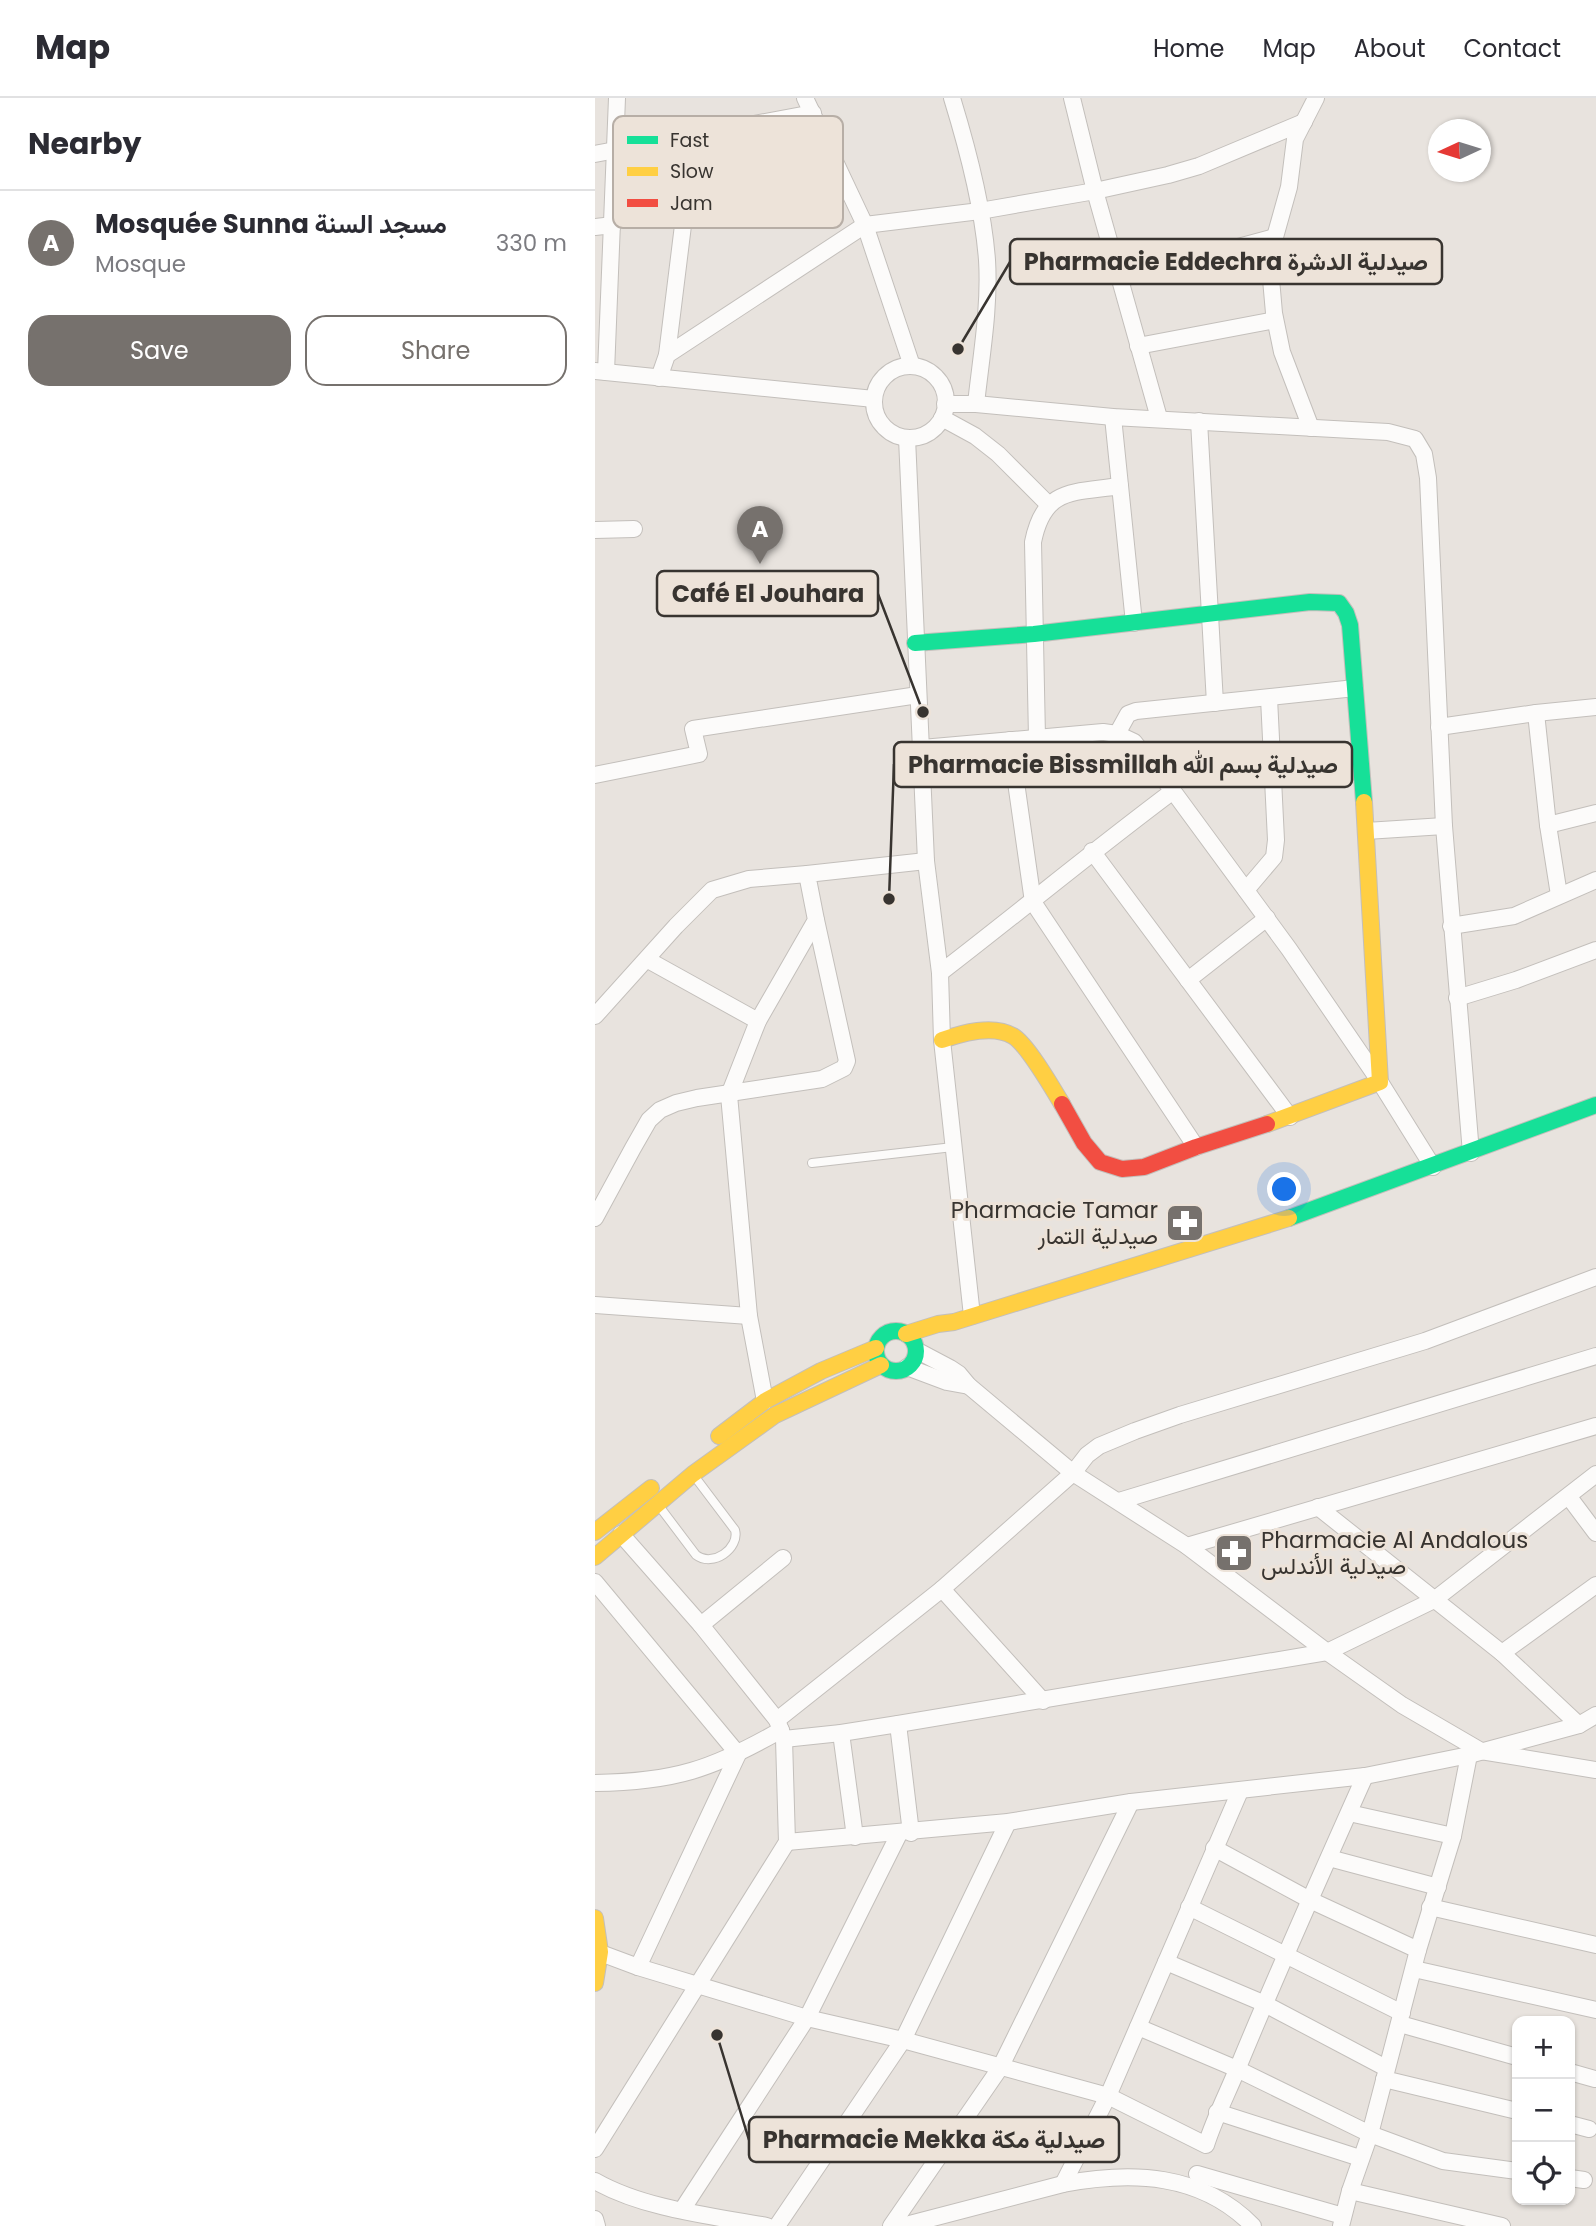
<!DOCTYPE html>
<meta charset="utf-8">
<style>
:root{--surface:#fff;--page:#f7f7f7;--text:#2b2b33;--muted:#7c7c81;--line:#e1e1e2;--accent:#76716d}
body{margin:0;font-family:Poppins,Vazirmatn,sans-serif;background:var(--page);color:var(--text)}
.controls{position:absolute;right:21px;bottom:21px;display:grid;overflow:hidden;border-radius:14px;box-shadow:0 2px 5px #0004}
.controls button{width:63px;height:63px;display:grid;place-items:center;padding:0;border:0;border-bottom:2px solid var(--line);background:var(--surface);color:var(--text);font:35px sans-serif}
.compass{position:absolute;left:833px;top:21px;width:63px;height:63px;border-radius:50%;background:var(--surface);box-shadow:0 2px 5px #0004;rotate:266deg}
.you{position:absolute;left:690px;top:1092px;width:24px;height:24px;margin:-18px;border:5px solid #fff;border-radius:50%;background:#1a73e8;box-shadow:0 0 0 10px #1a73e833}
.badge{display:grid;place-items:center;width:46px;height:46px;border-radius:50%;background:var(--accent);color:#fff;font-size:23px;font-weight:700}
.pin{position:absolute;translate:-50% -58px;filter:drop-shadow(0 2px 4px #0008)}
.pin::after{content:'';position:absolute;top:37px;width:24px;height:21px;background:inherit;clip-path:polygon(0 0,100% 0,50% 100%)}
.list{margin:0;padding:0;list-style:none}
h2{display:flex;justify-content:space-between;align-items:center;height:91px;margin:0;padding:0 28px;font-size:30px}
h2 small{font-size:23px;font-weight:400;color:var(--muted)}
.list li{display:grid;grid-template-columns:46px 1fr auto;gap:21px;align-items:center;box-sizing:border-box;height:105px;padding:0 28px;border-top:2px solid var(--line)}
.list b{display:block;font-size:26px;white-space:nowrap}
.list p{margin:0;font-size:23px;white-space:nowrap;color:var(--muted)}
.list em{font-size:23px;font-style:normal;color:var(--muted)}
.actions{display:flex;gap:14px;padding:21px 28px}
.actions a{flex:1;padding:16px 0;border:2px solid var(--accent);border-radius:21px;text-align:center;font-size:24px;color:var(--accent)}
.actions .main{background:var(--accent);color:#fff}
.icon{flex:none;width:38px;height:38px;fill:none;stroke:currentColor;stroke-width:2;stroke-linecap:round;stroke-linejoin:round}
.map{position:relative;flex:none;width:1001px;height:2128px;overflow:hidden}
header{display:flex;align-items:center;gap:42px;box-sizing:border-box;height:98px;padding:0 35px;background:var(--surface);border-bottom:2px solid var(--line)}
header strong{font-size:33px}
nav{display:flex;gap:38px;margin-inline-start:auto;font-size:24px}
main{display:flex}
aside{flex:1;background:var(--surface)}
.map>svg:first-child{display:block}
</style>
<header>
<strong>Map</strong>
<nav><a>Home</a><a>Map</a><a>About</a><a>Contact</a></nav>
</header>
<main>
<aside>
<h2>Nearby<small></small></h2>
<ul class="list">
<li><span class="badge">A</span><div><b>Mosquée Sunna مسجد السنة</b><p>Mosque</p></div><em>330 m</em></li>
</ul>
<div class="actions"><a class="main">Save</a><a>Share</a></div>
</aside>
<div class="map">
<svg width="1001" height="2128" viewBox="0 0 1001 2128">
<rect width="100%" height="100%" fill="#e8e3de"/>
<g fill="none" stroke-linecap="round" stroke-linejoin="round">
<defs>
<g id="lane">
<polyline points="217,1065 358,1049"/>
<path d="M64 1408 101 1457C118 1470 145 1450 140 1432L100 1379"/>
</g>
<g id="street">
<polyline points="210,0 270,127 317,268"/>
<path d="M357 0C373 52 388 108 392 162 395 210 386 259 381 306"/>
<polyline points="477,0 500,93 564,320"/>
<polyline points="0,56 218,15"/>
<polyline points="0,129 18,127"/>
<polyline points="525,181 680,139"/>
<polyline points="543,248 680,222"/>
<polyline points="72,257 99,38"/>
<circle cx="315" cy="304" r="36"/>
<polyline points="0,273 279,301"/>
<polyline points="11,274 22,0"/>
<polyline points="64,280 72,257 270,127 385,113 500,93 573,77 604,68 709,24"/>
<polyline points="350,306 381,306 518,319 793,334 820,341 829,356 833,380 849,728 876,1055"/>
<polyline points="518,319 539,525"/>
<polyline points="347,320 380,338 403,356 453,406"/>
<polyline points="604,323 620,605"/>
<polyline points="716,330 687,254 679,215 676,181 680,139 694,89 700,41 721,0"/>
<polyline points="312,340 331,763 345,875 347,942 377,1218"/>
<polyline points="0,432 39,431"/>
<polyline points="941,615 953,727 964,797"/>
<polyline points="844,629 941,615 1001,609"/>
<polyline points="522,636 533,616 541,613 760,590"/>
<path d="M442 640 438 444C449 389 478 395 525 388"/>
<polyline points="415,642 438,804 601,1049"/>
<polyline points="327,650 508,634 522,636 539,644 578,693 694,851 785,984 838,1069"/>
<polyline points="0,677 104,656 98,631 323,597"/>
<polyline points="953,727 1001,715"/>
<polyline points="771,733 849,728"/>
<polyline points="497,753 695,1019"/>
<polyline points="651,792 679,759 681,742 674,600"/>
<polyline points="856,828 919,818 1001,782"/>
<polyline points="53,862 163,923"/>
<path d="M345 875C423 815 499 752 578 693"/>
<polyline points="593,882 672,820"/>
<polyline points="862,900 921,882 1001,852"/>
<polyline points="0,918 81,828 117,792 154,781 212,776"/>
<polyline points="0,1120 38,1050 54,1022 65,1012 81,1005 102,1000 227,981 249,970 252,963 221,822"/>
<polyline points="0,1207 154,1218"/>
<polyline points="321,1252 355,1270 364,1276 374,1288 478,1375 592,1448 732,1554 807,1607 886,1653 1001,1672"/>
<polyline points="312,1269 352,1284 374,1288"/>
<polyline points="170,1303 154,1218 134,997 163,923 221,822 212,776 331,763"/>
<polyline points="974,1399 1001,1435"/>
<polyline points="524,1403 1001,1258"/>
<polyline points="723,1409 907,1555 984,1627"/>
<polyline points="592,1448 1001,1328"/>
<polyline points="0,1484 143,1656 43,1869"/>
<polyline points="347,1491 448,1603"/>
<polyline points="106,1527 188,1460"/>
<polyline points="907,1555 1001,1487"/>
<polyline points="182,1622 347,1491 478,1375 492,1357 504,1348 540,1333 585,1317 830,1243 1001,1179"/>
<polyline points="303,1626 316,1735"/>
<polyline points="246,1635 260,1739"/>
<polyline points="189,1641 246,1635 303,1626 732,1554 839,1502 1001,1376"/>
<path d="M0 1685C79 1684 118 1671 186 1632"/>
<polyline points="754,1715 858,1738"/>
<polyline points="192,1744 413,1724 536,1704 770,1678 874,1657 984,1627 1001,1617"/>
<polyline points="619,1750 715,1802 823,1852"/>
<polyline points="734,1760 843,1789"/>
<polyline points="594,1809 807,1915"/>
<polyline points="835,1809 1001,1847"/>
<path d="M0 1853 43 1869 212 1920 308 1942 513 1998 611 2047C620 2019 633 1994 644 1967 684 1870 727 1774 770 1678"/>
<polyline points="571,1864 668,1905 791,1970"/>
<polyline points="819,1871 1001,1912"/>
<polyline points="805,1926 922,1959"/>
<polyline points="543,1929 642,1971 775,2036 848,2063 922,2073"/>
<polyline points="975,1974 1000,1981"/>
<polyline points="789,1981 922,2013"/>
<polyline points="622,2014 765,2060"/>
<polyline points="975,2026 994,2031"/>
<polyline points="0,2051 192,1744 189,1641 182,1622 106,1527 26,1436"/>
<polyline points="602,2076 748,2118"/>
<polyline points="975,2080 989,2082"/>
<path d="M0 2083C49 2111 117 2118 172 2128"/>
<polyline points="468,2086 513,1998 645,1693"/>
<polyline points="755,2093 907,2128"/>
<polyline points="87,2112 212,1920 304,1736"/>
<polyline points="0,2121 2,2128"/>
<polyline points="182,2128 308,1942 413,1724"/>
<polyline points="296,2128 405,1970 536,1704"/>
<path d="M307 2128 468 2086C537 2073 606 2075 658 2128"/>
<polyline points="746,2128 755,2093 775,2036 823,1852 858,1738 874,1657"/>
</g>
<g id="fast">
<polyline points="320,545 439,536 715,504 744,505 751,515 755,527 769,704"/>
<polyline points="694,1120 1001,1007"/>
<circle cx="301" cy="1253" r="20"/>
</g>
<g id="slow">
<path d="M347 942C367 935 398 926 418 938 432 946 458 991 467 1006"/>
<polyline points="672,1026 785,984 769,704"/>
<polyline points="311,1236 343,1226 359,1224 694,1120"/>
<polyline points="124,1338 170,1303 226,1273 281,1250"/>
<polyline points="0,1434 56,1390"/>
<polyline points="0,1459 98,1376 180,1317 286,1267"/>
<polyline points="0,1820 5,1854 0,1885"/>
</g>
<polyline id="jam" points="467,1006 489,1045 505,1064 527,1071 549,1069 601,1049 672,1026"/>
</defs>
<use href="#lane" stroke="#c3bfbb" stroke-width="10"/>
<use href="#street" stroke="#c3bfbb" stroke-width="18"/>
<use href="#fast" stroke="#c3bfbb" stroke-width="18"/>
<use href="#slow" stroke="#c3bfbb" stroke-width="18"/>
<use href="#jam" stroke="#c3bfbb" stroke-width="18"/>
<use href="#lane" stroke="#fcfbfa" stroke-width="8"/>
<use href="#street" stroke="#fcfbfa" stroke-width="16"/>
<use href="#fast" stroke="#16e098" stroke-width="16"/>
<use href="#slow" stroke="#ffcf43" stroke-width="16"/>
<use href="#jam" stroke="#f24e42" stroke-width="16"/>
</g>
<defs>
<symbol id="pharmacy-square" viewBox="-11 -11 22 22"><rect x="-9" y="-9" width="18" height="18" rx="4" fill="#76716d" stroke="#ede3d9"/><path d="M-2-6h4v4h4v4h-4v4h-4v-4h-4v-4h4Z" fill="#fff"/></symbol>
</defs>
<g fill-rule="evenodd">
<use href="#pharmacy-square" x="568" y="1103" width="44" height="44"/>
<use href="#pharmacy-square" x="617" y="1433" width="44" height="44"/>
</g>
<g text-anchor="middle" stroke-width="6" stroke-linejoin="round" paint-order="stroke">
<g font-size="23" fill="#383430" stroke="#ede3d9" text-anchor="end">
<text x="563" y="1120">Pharmacie Tamar<tspan x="563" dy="26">صيدلية التمار</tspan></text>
<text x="666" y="1450" text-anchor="start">Pharmacie Al Andalous<tspan x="666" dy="26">صيدلية الأندلس</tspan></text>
</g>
</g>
<rect x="18" y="18" width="230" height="112" rx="10" fill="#ede3d9" stroke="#b7aea6" stroke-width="2"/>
<rect x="32" y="38" width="31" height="8" fill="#16e098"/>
<rect x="32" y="69" width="31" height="9" fill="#ffcf43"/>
<rect x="32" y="101" width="31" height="8" fill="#f24e42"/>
<g font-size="19" fill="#383430">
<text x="75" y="49">Fast</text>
<text x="75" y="80">Slow</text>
<text x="75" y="112">Jam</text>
</g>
<path fill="none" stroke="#383430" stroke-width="2.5" d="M363 251L415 164M328 614L283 496M294 801L299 666M122 1937L154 2042"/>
<g fill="#383430" stroke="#ede3d9" stroke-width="2.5">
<circle cx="363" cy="251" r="7"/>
<circle cx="328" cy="614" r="7"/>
<circle cx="294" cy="801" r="7"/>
<circle cx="122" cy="1937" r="7"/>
</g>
<g fill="#ede3d9" stroke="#383430" stroke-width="2.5">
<rect x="415" y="141" width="432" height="45" rx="7"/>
<rect x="62" y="473" width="221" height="45" rx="7"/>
<rect x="299" y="644" width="458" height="45" rx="7"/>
<rect x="154" y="2019" width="370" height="45" rx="7"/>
</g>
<g font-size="24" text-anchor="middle" font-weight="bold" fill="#383430">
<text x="631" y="172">Pharmacie Eddechra صيدلية الدشرة</text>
<text x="173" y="504">Café El Jouhara</text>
<text x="528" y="675">Pharmacie Bissmillah صيدلية بسم الله</text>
<text x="339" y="2050">Pharmacie Mekka صيدلية مكة</text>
</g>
</svg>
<div class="controls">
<button>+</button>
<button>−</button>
<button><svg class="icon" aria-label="locate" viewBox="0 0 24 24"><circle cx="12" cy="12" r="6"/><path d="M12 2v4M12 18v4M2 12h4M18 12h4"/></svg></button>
</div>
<svg class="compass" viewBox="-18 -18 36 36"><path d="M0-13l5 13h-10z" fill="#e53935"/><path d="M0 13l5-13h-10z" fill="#7c7c81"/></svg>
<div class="you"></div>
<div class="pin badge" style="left:165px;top:466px">A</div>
</div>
</main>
